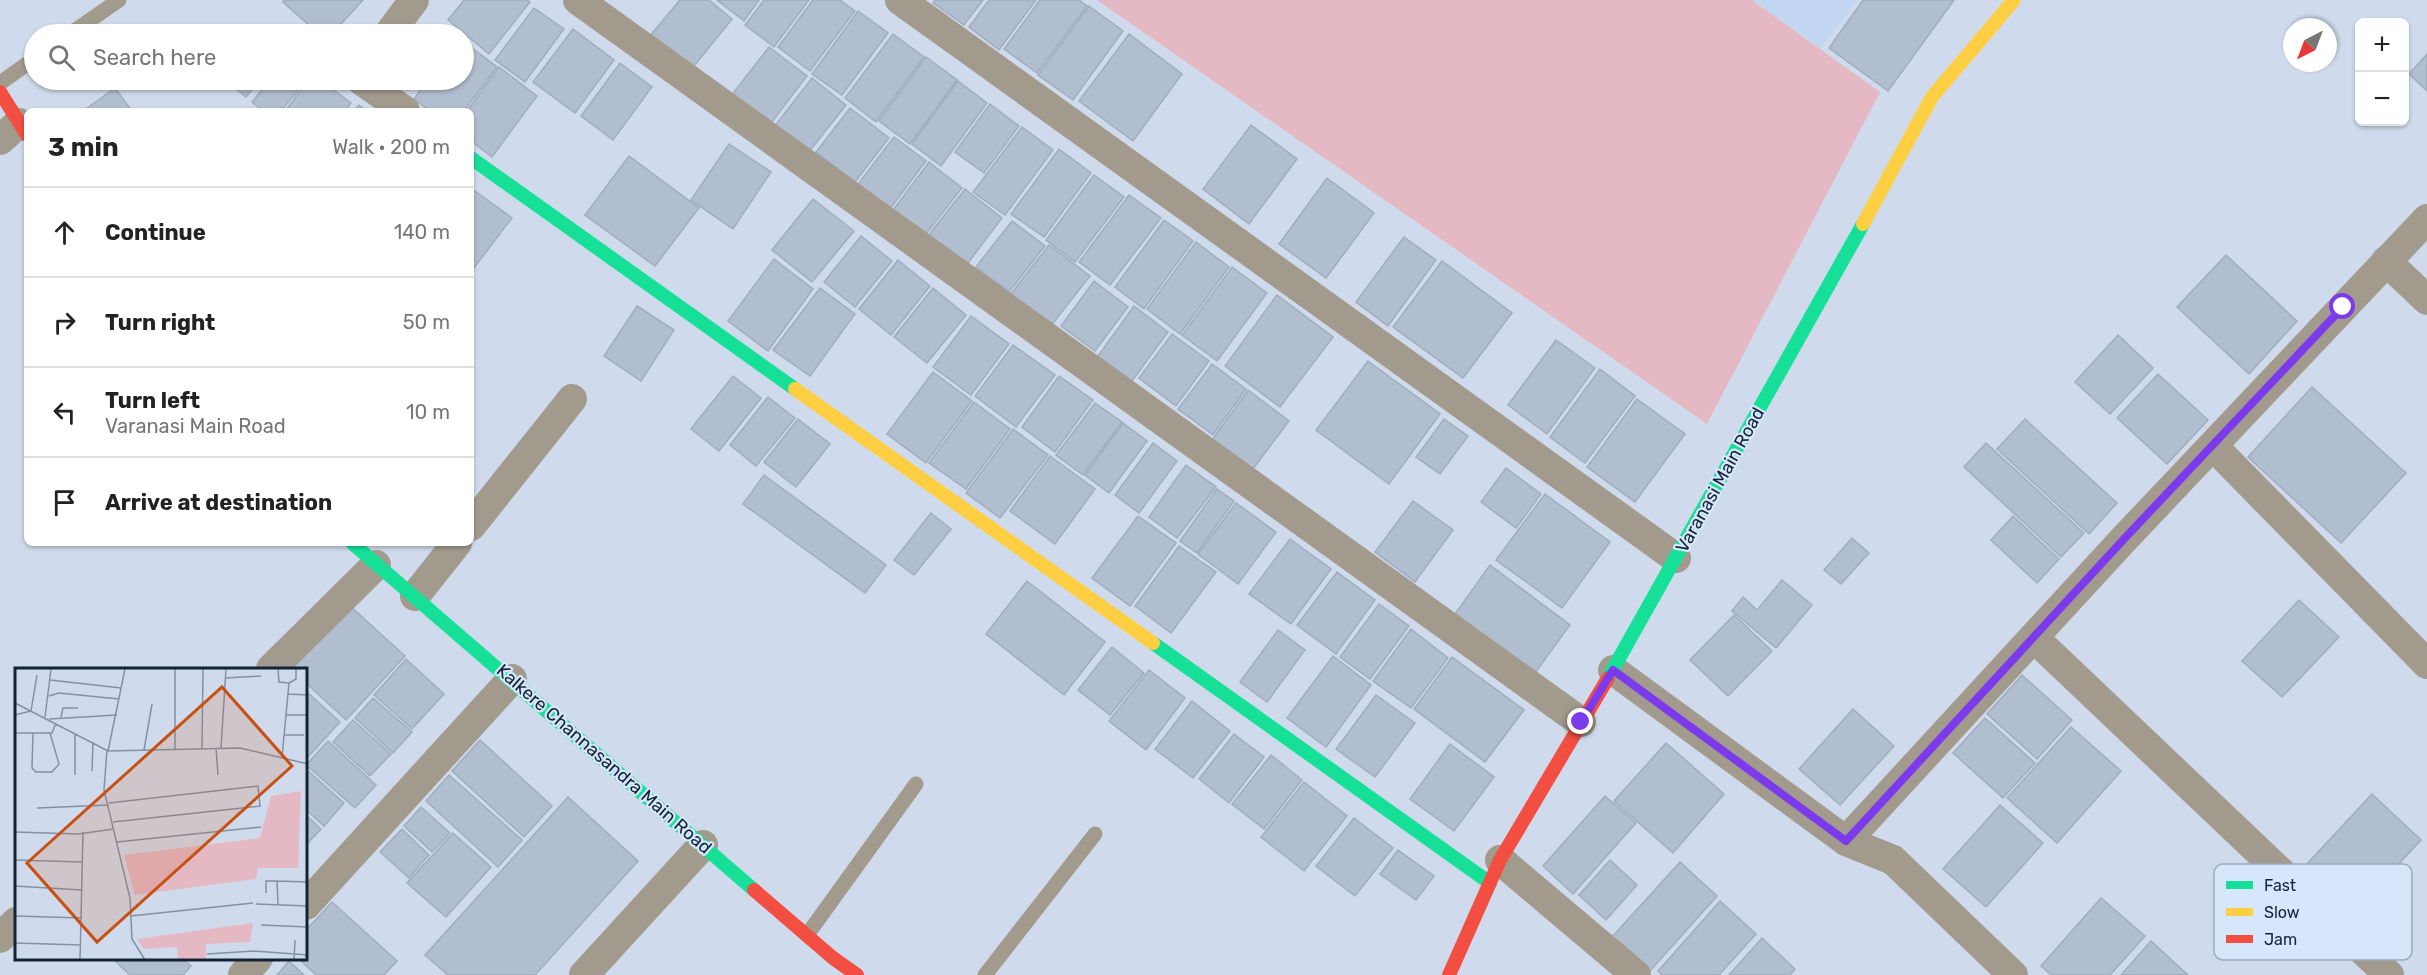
<!DOCTYPE html>
<meta charset="utf-8">
<style>
:root{--surface:#fff;--page:#f6f6f6;--text:#222;--muted:#767676;--line:#e0e0e0}
body{margin:0;font-family:Rubik,sans-serif;background:var(--page);color:var(--text)}
.controls{position:absolute;right:18px;top:18px;display:grid;overflow:hidden;border-radius:9px;box-shadow:0 2px 4px #0004}
.controls button{width:54px;height:54px;display:grid;place-items:center;padding:0;border:0;border-bottom:2px solid var(--line);background:var(--surface);color:var(--text);font:30px sans-serif}
.compass{position:absolute;left:2283px;top:18px;width:54px;height:54px;border-radius:50%;background:var(--surface);box-shadow:0 2px 4px #0004;rotate:222deg}
.stop{position:absolute;width:18px;height:18px;margin:-14px;border:4px solid #7c3aed;border-radius:50%;background:#fff}
.stop.end{background:#7c3aed;border-color:#fff;box-shadow:0 2px 6px #0008}
.list{margin:0;padding:0;list-style:none}
h2{display:flex;justify-content:space-between;align-items:center;height:78px;margin:0;padding:0 24px;font-size:26px}
h2 small{font-size:20px;font-weight:400;color:var(--muted)}
.list li{display:grid;grid-template-columns:39px 1fr auto;gap:18px;align-items:center;box-sizing:border-box;height:90px;padding:0 24px;border-top:2px solid var(--line)}
.list b{display:block;font-size:22px;white-space:nowrap}
.list p{margin:0;font-size:20px;white-space:nowrap;color:var(--muted)}
.list em{font-size:20px;font-style:normal;color:var(--muted)}
.icon{flex:none;width:33px;height:33px;fill:none;stroke:currentColor;stroke-width:2;stroke-linecap:round;stroke-linejoin:round}
.map{position:relative;flex:none;width:2427px;height:975px;overflow:hidden}
.search{position:absolute;background:var(--surface);box-shadow:0 2px 4px #0004;left:24px;top:24px;width:450px;height:66px;display:flex;align-items:center;gap:15px;box-sizing:border-box;padding:0 21px;border-radius:33px;color:var(--muted);font-size:22px}
.panel{position:absolute;background:var(--surface);box-shadow:0 2px 4px #0004;left:24px;top:108px;width:450px;height:438px;border-radius:9px}
.map>svg:first-child{display:block}
</style>
<div class="map">
<svg width="2427" height="975" viewBox="0 0 2427 975">
<rect width="100%" height="100%" fill="#cfdbec"/>
<polygon fill="#c2d6f1" points="1752,0 1857,0 1821,48"/>
<polygon fill="#e4b9c3" points="1097,0 1752,0 1880,92 1707,424"/>
<g fill="#b1becf" stroke="#a0adbe" stroke-width="1.5">
<polygon points="284,0 363,0 332,34 319,34 283,2"/>
<polygon points="464,0 527,0 530,2 489,54 448,20"/>
<polygon points="680,0 709,0 732,19 690,71 649,37"/>
<polygon points="717,0 759,0 744,21"/>
<polygon points="764,0 809,0 774,47 745,25"/>
<polygon points="813,0 840,0 855,11 810,71 778,47"/>
<polygon points="935,0 983,0 964,25 933,3"/>
<polygon points="989,0 1036,0 999,50 969,27"/>
<polygon points="1040,0 1079,0 1087,6 1037,73 1004,49"/>
<polygon points="1863,0 1954,0 1888,91 1829,48"/>
<polygon points="1089,6 1123,31 1073,100 1038,75"/>
<polygon points="534,8 564,29 525,82 495,60"/>
<polygon points="858,11 888,33 842,95 812,74"/>
<polygon points="261,26 272,34 253,34"/>
<polygon points="573,29 614,60 575,113 533,82"/>
<polygon points="893,34 924,57 876,122 845,98"/>
<polygon points="1129,34 1182,74 1133,141 1079,101"/>
<polygon points="464,42 497,67 464,111 430,111 414,99 428,80 464,80"/>
<polygon points="769,47 807,76 768,127 730,97"/>
<polygon points="2427,54 2427,91 2409,74"/>
<polygon points="926,57 957,80 910,144 879,121"/>
<polygon points="620,63 652,87 613,140 581,116"/>
<polygon points="499,67 537,96 492,157 471,141 471,111 467,111"/>
<polygon points="812,78 846,105 808,153 774,127"/>
<polygon points="225,80 260,80 246,97"/>
<polygon points="270,80 307,80 281,111 263,111 252,102"/>
<polygon points="309,80 320,80 351,103 345,111 285,111"/>
<polygon points="958,81 987,103 941,166 912,144"/>
<polygon points="115,88 132,111 83,111"/>
<polygon points="990,104 1019,126 984,173 955,152"/>
<polygon points="359,105 367,111 354,111"/>
<polygon points="850,108 889,138 855,182 816,152"/>
<polygon points="1251,125 1297,159 1249,224 1203,189"/>
<polygon points="1022,127 1053,150 1005,215 973,192"/>
<polygon points="894,137 926,161 890,209 858,184"/>
<polygon points="729,144 771,172 733,229 691,200"/>
<polygon points="1059,149 1091,173 1044,237 1011,214"/>
<polygon points="629,156 699,208 655,266 585,215"/>
<polygon points="929,162 962,188 925,235 893,210"/>
<polygon points="1094,175 1124,197 1075,262 1046,240"/>
<polygon points="1327,178 1374,213 1326,278 1279,244"/>
<polygon points="471,188 512,218 473,269 471,267"/>
<polygon points="965,189 1002,218 965,267 927,237"/>
<polygon points="1129,195 1161,218 1110,285 1079,262"/>
<polygon points="813,199 854,231 812,282 772,250"/>
<polygon points="1164,220 1193,241 1144,309 1115,287"/>
<polygon points="1012,221 1045,246 1009,292 976,267"/>
<polygon points="861,236 892,261 855,307 824,282"/>
<polygon points="1404,237 1436,260 1388,326 1356,302"/>
<polygon points="1196,242 1229,267 1180,334 1147,309"/>
<polygon points="1049,245 1090,276 1050,327 1010,295"/>
<polygon points="2226,255 2297,321 2249,374 2177,307"/>
<polygon points="774,259 813,289 768,351 728,321"/>
<polygon points="898,260 930,286 891,335 859,309"/>
<polygon points="1442,261 1512,313 1463,378 1393,327"/>
<polygon points="1232,267 1267,293 1217,361 1182,335"/>
<polygon points="1094,281 1128,307 1095,351 1061,326"/>
<polygon points="820,288 855,314 810,376 773,350"/>
<polygon points="933,288 966,315 927,363 894,337"/>
<polygon points="1277,295 1333,337 1280,407 1225,366"/>
<polygon points="637,306 674,330 641,381 604,356"/>
<polygon points="1134,306 1168,332 1132,381 1098,356"/>
<polygon points="971,316 1009,344 971,395 933,367"/>
<polygon points="1172,334 1209,361 1176,406 1139,378"/>
<polygon points="2118,335 2153,368 2110,414 2075,382"/>
<polygon points="1556,340 1595,368 1547,434 1508,405"/>
<polygon points="1013,345 1055,375 1016,427 975,396"/>
<polygon points="1368,361 1440,414 1389,484 1316,430"/>
<polygon points="1212,364 1246,389 1213,435 1178,409"/>
<polygon points="1600,369 1635,396 1585,463 1550,437"/>
<polygon points="933,372 972,401 926,463 887,434"/>
<polygon points="2158,374 2208,420 2167,464 2117,418"/>
<polygon points="733,376 761,398 719,451 691,429"/>
<polygon points="1059,376 1093,400 1055,452 1022,427"/>
<polygon points="2312,387 2406,473 2341,543 2248,457"/>
<polygon points="1248,390 1289,421 1253,469 1212,440"/>
<polygon points="768,397 795,418 756,466 730,445"/>
<polygon points="1637,399 1685,434 1635,502 1587,467"/>
<polygon points="974,402 1010,429 966,489 929,463"/>
<polygon points="1095,403 1122,422 1083,475 1056,455"/>
<polygon points="798,419 830,444 796,487 764,462"/>
<polygon points="1444,419 1468,436 1440,474 1416,457"/>
<polygon points="2025,419 2117,503 2089,534 1997,449"/>
<polygon points="1123,423 1147,441 1109,493 1085,475"/>
<polygon points="1013,429 1048,455 1000,518 966,493"/>
<polygon points="1153,443 1177,461 1139,513 1115,495"/>
<polygon points="1986,443 2084,533 2061,557 1964,467"/>
<polygon points="1050,456 1095,489 1055,544 1010,511"/>
<polygon points="1186,465 1216,487 1177,538 1149,517"/>
<polygon points="1506,468 1541,494 1516,528 1481,502"/>
<polygon points="764,475 886,565 865,593 743,504"/>
<polygon points="1217,489 1234,501 1197,553 1180,541"/>
<polygon points="1545,494 1610,542 1562,608 1496,560"/>
<polygon points="1413,501 1453,530 1415,582 1375,552"/>
<polygon points="1236,503 1276,532 1238,584 1198,554"/>
<polygon points="931,513 951,529 914,575 894,560"/>
<polygon points="1138,516 1176,543 1130,606 1092,578"/>
<polygon points="2013,516 2059,559 2037,583 1991,540"/>
<polygon points="1852,538 1869,553 1841,584 1824,570"/>
<polygon points="1290,539 1331,569 1291,624 1249,594"/>
<polygon points="1179,546 1216,572 1171,633 1135,606"/>
<polygon points="1490,565 1570,625 1535,673 1455,614"/>
<polygon points="1337,572 1375,600 1336,654 1297,625"/>
<polygon points="1782,580 1812,605 1776,648 1732,611 1743,597 1757,610"/>
<polygon points="1027,581 1105,642 1064,695 986,634"/>
<polygon points="2299,600 2339,637 2282,697 2242,661"/>
<polygon points="348,604 405,656 346,720 306,683 306,669 290,669"/>
<polygon points="1379,604 1409,626 1370,679 1340,657"/>
<polygon points="1734,615 1772,651 1728,696 1690,660"/>
<polygon points="1411,629 1448,658 1411,708 1373,681"/>
<polygon points="1278,630 1305,650 1267,702 1240,682"/>
<polygon points="1112,647 1144,673 1110,715 1078,690"/>
<polygon points="1333,656 1371,685 1326,747 1287,718"/>
<polygon points="1452,657 1524,710 1485,762 1414,709"/>
<polygon points="406,659 444,694 412,729 374,695"/>
<polygon points="1149,670 1185,698 1146,750 1109,721"/>
<polygon points="2022,675 2072,720 2037,759 1987,714"/>
<polygon points="306,691 340,722 306,759"/>
<polygon points="1376,695 1415,723 1375,777 1336,749"/>
<polygon points="373,698 412,732 393,753 355,718"/>
<polygon points="1192,701 1230,731 1193,778 1155,749"/>
<polygon points="1853,709 1894,746 1840,805 1799,769"/>
<polygon points="1985,718 2035,763 2003,798 1953,753"/>
<polygon points="353,720 391,754 370,776 333,742"/>
<polygon points="2071,727 2121,771 2057,843 2007,798"/>
<polygon points="1234,734 1264,757 1229,803 1199,779"/>
<polygon points="480,740 552,806 524,837 452,771"/>
<polygon points="328,741 376,785 355,808 306,765"/>
<polygon points="1666,743 1724,794 1673,853 1614,801"/>
<polygon points="1450,744 1494,777 1454,831 1410,799"/>
<polygon points="1271,755 1302,780 1264,829 1232,804"/>
<polygon points="306,769 344,803 324,826 306,810"/>
<polygon points="449,775 522,840 498,867 426,801"/>
<polygon points="1304,782 1347,816 1304,871 1261,837"/>
<polygon points="2372,794 2421,840 2354,912 2305,866"/>
<polygon points="1605,796 1636,823 1573,894 1543,866"/>
<polygon points="568,797 638,861 535,975 448,975 425,955"/>
<polygon points="2000,805 2043,843 1986,907 1943,869"/>
<polygon points="421,807 450,833 432,852 404,826"/>
<polygon points="306,815 321,829 306,845"/>
<polygon points="1354,818 1393,848 1355,896 1316,866"/>
<polygon points="402,829 429,855 409,878 380,852"/>
<polygon points="453,833 491,867 446,917 407,883"/>
<polygon points="1398,850 1434,876 1416,900 1380,874"/>
<polygon points="1610,860 1637,885 1606,920 1579,895"/>
<polygon points="1680,862 1717,896 1650,971 1612,937"/>
<polygon points="2101,898 2145,936 2110,975 2051,975 2041,966"/>
<polygon points="1720,901 1756,934 1719,975 1662,975 1658,971"/>
<polygon points="332,902 397,961 384,975 316,975 298,958 306,958 306,930"/>
<polygon points="1762,938 1795,969 1790,975 1729,975"/>
<polygon points="2151,941 2188,975 2121,975"/>
<polygon points="112,958 182,958 191,966 183,975 130,975"/>
<polygon points="289,961 304,975 277,975"/>
</g>
<g fill="none" stroke-linecap="round" stroke-linejoin="round">
<g stroke="#a39a8e" stroke-width="15">
<polyline points="70,34 119,0"/>
<polyline points="0,83 34,59"/>
<polyline points="807,935 916,784"/>
<polyline points="985,975 1095,834"/>
</g>
<g stroke="#a39a8e" stroke-width="30">
<polyline points="578,0 1581,722"/>
<polyline points="900,0 1676,558"/>
<polyline points="389,34 414,0"/>
<polyline points="361,80 405,111"/>
<polyline points="0,140 19,123"/>
<polyline points="2386,261 2427,300"/>
<polyline points="2213,446 2427,664"/>
<polyline points="471,526 572,399"/>
<polyline points="415,596 457,543"/>
<polyline points="2035,639 2389,975"/>
<polyline points="271,669 376,565"/>
<polyline points="1613,670 1846,841 1893,860 2013,975"/>
<polyline points="1846,841 2124,539 2427,219"/>
<polyline points="1500,860 1636,975"/>
<polyline points="306,905 512,679"/>
<polyline points="0,938 16,922"/>
<polyline points="243,975 258,958"/>
<polyline points="584,975 703,845"/>
</g>
<g stroke="#16e098" stroke-width="14">
<polyline points="471,158 795,389"/>
<polyline points="352,543 754,890"/>
<polyline points="1153,643 1490,883"/>
<polyline points="1608,678 1863,224"/>
</g>
<g stroke="#ffcf43" stroke-width="14">
<polyline points="1863,224 1932,97 2014,0"/>
<polyline points="795,389 1153,643"/>
</g>
<g stroke="#f24e42" stroke-width="14">
<polyline points="0,92 27,135"/>
<polyline points="754,890 833,958 857,975"/>
<polyline points="1449,975 1500,860 1608,678"/>
</g>
</g>
<g fill="none" stroke-linecap="round" stroke-linejoin="round">
<polyline stroke="#7c3aed" stroke-width="8" points="1581,722 1613,670 1846,841 2124,539 2343,307"/>
</g>
<g text-anchor="middle" stroke-width="4.5" stroke-linejoin="round" paint-order="stroke">
<g font-size="18" fill="#142236" stroke="#d6e6fb">
<text transform="translate(1720 480) rotate(-61)" y="6">Varanasi Main Road</text>
<text transform="translate(604 759) rotate(41)" y="6">Kalkere Channasandra Main Road</text>
</g>
</g>
<g transform="translate(15 668)">
<rect width="292" height="292" fill="#cfdbec"/>
<path d="M286 123 283 200H243L241 211 120 227 109 187 245 170 256 128ZM238 255 235 274 191 276V292H163L162 279 129 281 122 271Z" fill="#e4b9c3"/>
<path fill="none" stroke="#8491a3" stroke-width="1.5" d="M263 1 264 14 274 15M210 10 246 8M35 12 106 20M273 26 293 27M34 28 44 25 104 31M0 35 93 83 225 80 293 96M0 47 16 43 22 7M271 47H293M30 49 36 1M46 49 48 40H63M34 51 102 47M0 65H37L41 55M18 65 17 100 21 104H37L44 96 35 65M60 65V107M269 67H289M187 80 188 1M201 80 203 107M206 80 211 1M160 81V1M92 82 89 122 115 230 117 271 130 292M129 82 137 36M93 83 110 1M267 89 274 15 281 11V1M77 103 78 74M94 135 243 118 245 138 98 154M22 140 94 137M0 164 63 166 99 161M102 174 246 159M0 192 67 194M262 213 293 214M0 218 67 222M251 225V213H262L263 237M241 236 293 238M0 248 67 250M116 248 238 235M246 257 293 259M0 275 66 277M192 286 239 283 293 287M65 292 68 164M279 292 280 272"/>
<path fill="#c85112" fill-opacity="0.15" stroke="#c85112" stroke-width="3" d="M207 19 277 98 82 274 12 195Z"/>
<rect width="292" height="292" fill="none" stroke="#142236" stroke-width="3"/>
</g>
<rect x="2214" y="864" width="198" height="96" rx="9" fill="#d6e6fb" stroke="#9cabc0" stroke-width="1.5"/>
<rect x="2226" y="881" width="27" height="8" fill="#16e098"/>
<rect x="2226" y="908" width="27" height="8" fill="#ffcf43"/>
<rect x="2226" y="935" width="27" height="8" fill="#f24e42"/>
<g font-size="16" fill="#142236">
<text x="2264" y="891">Fast</text>
<text x="2264" y="918">Slow</text>
<text x="2264" y="945">Jam</text>
</g>
</svg>
<div class="controls">
<button>+</button>
<button>−</button>
</div>
<svg class="compass" viewBox="-18 -18 36 36"><path d="M0-13l5 13h-10z" fill="#e53935"/><path d="M0 13l5-13h-10z" fill="#767676"/></svg>
<div class="stop" style="left:2343px;top:307px"></div>
<div class="stop end" style="left:1581px;top:722px"></div>
<div class="search"><svg class="icon" aria-label="search" viewBox="0 0 24 24"><circle cx="10" cy="10" r="6"/><path d="M15 15l6 6"/></svg>Search here</div>
<section class="panel">
<h2>3 min<small>Walk · 200 m</small></h2>
<ul class="list">
<li><svg class="icon" aria-label="ahead" viewBox="0 0 24 24"><path d="M12 20V5M6 11l6-6 6 6"/></svg><div><b>Continue</b></div><em>140 m</em></li>
<li><svg class="icon" aria-label="right" viewBox="0 0 24 24"><path d="M7 20v-9h11M14 6l5 5-5 5"/></svg><div><b>Turn right</b></div><em>50 m</em></li>
<li><svg class="icon" aria-label="left" viewBox="0 0 24 24"><path d="M17 20v-9H6M10 6l-5 5 5 5"/></svg><div><b>Turn left</b><p>Varanasi Main Road</p></div><em>10 m</em></li>
<li><svg class="icon" aria-label="arrive" viewBox="0 0 24 24"><path d="M6 21V4h12l-3 4 3 4H6"/></svg><div><b>Arrive at destination</b></div></li>
</ul>
</section>
</div>
